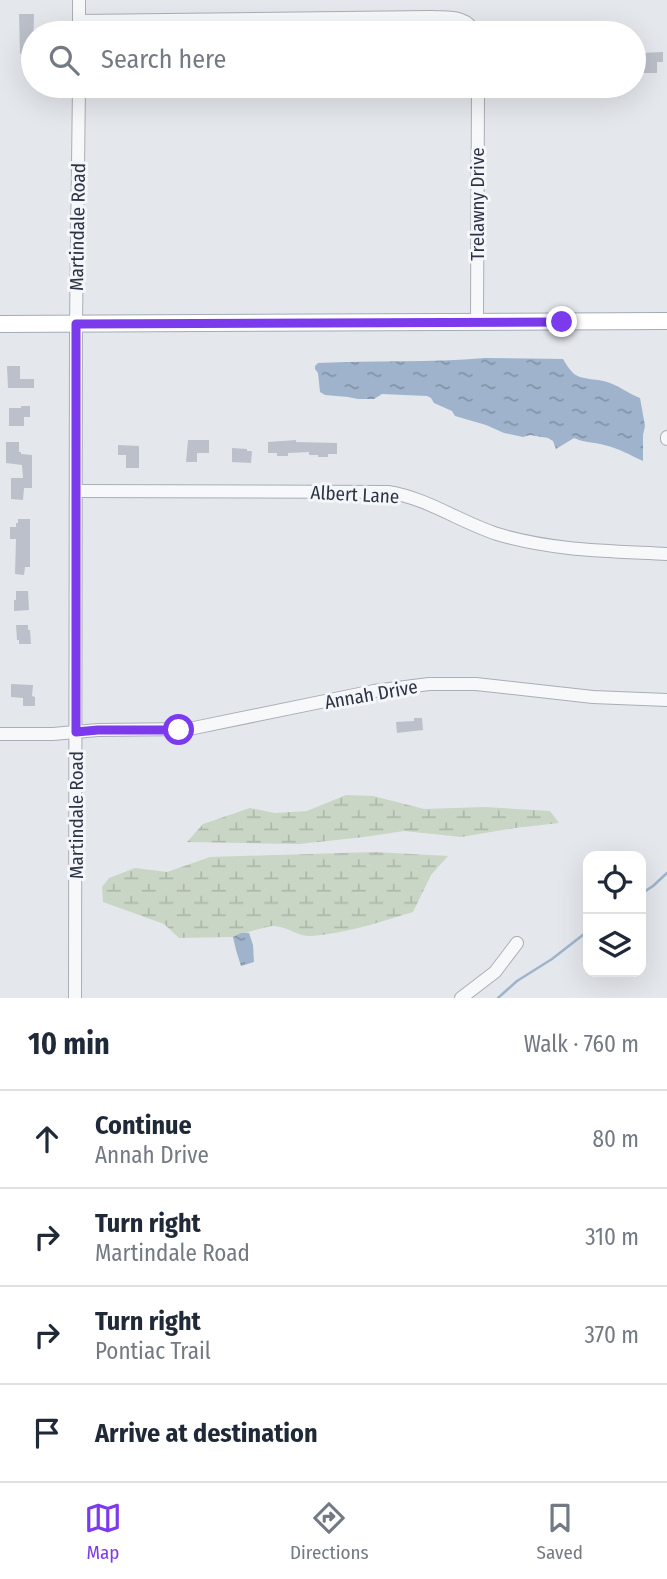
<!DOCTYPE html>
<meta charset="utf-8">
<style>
:root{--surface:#fff;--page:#f2f2f3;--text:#1f2937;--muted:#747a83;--line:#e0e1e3;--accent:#7c3aed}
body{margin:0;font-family:"Fira Sans Condensed",sans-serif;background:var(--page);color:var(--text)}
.controls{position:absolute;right:21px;bottom:21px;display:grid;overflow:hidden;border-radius:14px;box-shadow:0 7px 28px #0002}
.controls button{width:63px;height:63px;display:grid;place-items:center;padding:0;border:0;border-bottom:2px solid var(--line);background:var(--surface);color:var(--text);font:35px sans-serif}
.stop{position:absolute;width:21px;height:21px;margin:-16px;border:5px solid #7c3aed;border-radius:50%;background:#fff}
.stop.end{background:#7c3aed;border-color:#fff;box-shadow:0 2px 7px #0008}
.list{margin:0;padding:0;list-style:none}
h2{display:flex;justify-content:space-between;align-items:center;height:91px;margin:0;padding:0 28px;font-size:30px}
h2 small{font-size:23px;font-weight:400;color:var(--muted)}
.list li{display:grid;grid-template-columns:46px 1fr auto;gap:21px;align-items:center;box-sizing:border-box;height:98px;padding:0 28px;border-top:2px solid var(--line)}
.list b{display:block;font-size:26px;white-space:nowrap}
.list p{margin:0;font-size:23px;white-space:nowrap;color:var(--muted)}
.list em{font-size:23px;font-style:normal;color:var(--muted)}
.icon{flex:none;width:38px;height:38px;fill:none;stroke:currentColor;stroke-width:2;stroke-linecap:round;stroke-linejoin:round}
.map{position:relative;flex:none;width:667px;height:998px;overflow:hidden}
.search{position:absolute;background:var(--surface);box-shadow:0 7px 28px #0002;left:21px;right:21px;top:21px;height:77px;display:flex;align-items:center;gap:18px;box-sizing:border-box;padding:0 24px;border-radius:38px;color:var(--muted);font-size:26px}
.sheet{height:483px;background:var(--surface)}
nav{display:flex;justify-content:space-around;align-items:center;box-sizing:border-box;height:98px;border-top:2px solid var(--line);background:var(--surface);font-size:19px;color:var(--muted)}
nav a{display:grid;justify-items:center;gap:4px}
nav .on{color:var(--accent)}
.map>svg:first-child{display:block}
</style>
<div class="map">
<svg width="667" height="998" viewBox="0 0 667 998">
<defs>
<pattern id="wetland-marsh" width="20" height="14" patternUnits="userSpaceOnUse" patternTransform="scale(1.75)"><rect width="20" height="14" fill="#c9d6c5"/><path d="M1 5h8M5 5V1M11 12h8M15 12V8" fill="none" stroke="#adb8ab"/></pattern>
<pattern id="water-ripples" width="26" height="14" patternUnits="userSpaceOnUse" patternTransform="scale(1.75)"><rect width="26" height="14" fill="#9fb4cc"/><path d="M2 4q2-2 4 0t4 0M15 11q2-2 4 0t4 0" fill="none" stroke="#8293a7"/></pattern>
</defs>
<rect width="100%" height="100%" fill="#e4e7ec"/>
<g fill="url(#wetland-marsh)">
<polygon points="346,795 373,796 424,809 485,807 550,811 559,823 515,828 461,837 404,831 364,837 299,844 187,842 203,824 250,808 275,813 307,811"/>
<path d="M375 852 448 856 431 875 413 912C380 922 347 933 312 936 299 937 288 927 275 926 270 925 238 935 233 937L179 938 164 924 103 902 102 887 109 878 135 868 167 872 210 857Z"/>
</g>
<g fill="url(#water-ripples)">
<path d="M485 358 563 359C566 364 569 369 573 373 582 381 599 378 610 383 621 387 629 394 640 398L645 426 643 435V461C630 455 618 448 604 445 594 442 584 443 574 438L556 449 553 441 548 438 530 435 523 437 504 433 486 425 455 416 452 411 434 403 431 398 427 396 382 394 374 399H358L348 397 325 395 320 392 318 373 315 369V366L318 363C374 360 430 363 485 358Z"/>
<polygon points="241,933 249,933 253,945 254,962 241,966 236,950 233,937"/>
</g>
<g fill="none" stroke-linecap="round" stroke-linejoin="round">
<g stroke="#9fb4cc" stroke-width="2.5">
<polyline points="641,894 653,886 667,873"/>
<polyline points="498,998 517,981 552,959 588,931"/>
</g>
</g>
<g fill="#bbc0ca">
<polygon points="19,14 34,14 33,53 20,54"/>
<polygon points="663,52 663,62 657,62 657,73 640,73 640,53"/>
<polygon points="7,366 20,366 20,379 34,379 34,388 8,388"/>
<polygon points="21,406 30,406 30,417 24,417 24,426 9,426 9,408 21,408"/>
<polygon points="188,440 209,440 209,453 197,453 197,462 186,462"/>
<polygon points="296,440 296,442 337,443 337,454 328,454 328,457 318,457 318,455 309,455 309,452 288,453 288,456 277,456 277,453 268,453 268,442"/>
<polygon points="6,442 19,442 19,452 21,452 21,454 32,455 32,488 24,488 23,500 11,499 11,478 23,478 22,465 6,463"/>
<polygon points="118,445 139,446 139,468 126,468 126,455 118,455"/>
<polygon points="232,448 247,449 247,451 252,451 251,463 232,462"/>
<polygon points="18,519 30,519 30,567 25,567 24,575 15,574 16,539 10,539 10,527 16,527 16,523 18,523"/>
<polygon points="16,591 28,591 29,610 14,611 14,600 16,600"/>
<polygon points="16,625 28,625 28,630 30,630 31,644 19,644 19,640 17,640"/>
<polygon points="11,684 33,685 32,696 35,697 35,706 23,706 23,698 11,697"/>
<polygon points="414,718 422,718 423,730 397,733 396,722 414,721"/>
</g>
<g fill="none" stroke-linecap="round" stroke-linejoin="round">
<defs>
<g id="minor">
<polyline points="79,0 79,33"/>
<path d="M79 21 432 17C449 18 467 15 475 33"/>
<polyline points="477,322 478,86"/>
<polyline points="667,437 667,439"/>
<path d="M76 491 388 492C427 498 460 522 497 534 553 551 610 551 667 554"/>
<polyline points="0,734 53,734 98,730 189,729 374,691 429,684 476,684 593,697 667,700"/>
<polyline points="75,998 76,324 79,86"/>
<polyline points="461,998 495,972 517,943"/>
</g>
<polyline id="major" points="0,324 667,321"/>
</defs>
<use href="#minor" stroke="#a9aeb7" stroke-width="14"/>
<use href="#major" stroke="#a3abb8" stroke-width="18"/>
<use href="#minor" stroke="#f7f8fa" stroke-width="12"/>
<use href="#major" stroke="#fff" stroke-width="16"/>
</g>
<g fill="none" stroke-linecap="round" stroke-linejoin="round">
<polyline stroke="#7c3aed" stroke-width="9" points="179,730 98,730 76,732 76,324 562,322"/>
</g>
<g text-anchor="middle" stroke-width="6" stroke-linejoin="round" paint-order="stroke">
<g font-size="19" fill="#2b3445" stroke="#f4f6f9">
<text transform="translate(477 204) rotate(-90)" y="7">Trelawny Drive</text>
<text transform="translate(77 227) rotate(-89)" y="7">Martindale Road</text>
<text transform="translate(355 494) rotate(3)" y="7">Albert Lane</text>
<text transform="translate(371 694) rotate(-10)" y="7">Annah Drive</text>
<text transform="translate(76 815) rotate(-90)" y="7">Martindale Road</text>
</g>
</g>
</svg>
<div class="controls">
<button><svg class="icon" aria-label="locate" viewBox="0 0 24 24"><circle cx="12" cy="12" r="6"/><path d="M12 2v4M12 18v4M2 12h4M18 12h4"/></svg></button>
<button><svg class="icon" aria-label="layers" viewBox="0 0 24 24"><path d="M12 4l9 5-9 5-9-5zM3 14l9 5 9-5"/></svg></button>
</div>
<div class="stop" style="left:179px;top:730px"></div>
<div class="stop end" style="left:562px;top:322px"></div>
<div class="search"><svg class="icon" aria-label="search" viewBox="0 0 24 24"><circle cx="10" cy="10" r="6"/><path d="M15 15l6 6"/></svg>Search here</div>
</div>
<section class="sheet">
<h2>10 min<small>Walk · 760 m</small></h2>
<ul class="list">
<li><svg class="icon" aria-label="ahead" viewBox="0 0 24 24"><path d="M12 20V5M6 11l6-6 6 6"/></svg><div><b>Continue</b><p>Annah Drive</p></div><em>80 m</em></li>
<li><svg class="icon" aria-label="right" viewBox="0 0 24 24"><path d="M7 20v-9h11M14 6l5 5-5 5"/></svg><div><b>Turn right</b><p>Martindale Road</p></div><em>310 m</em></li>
<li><svg class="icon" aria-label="right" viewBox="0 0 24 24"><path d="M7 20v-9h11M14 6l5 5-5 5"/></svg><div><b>Turn right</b><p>Pontiac Trail</p></div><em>370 m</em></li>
<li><svg class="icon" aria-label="arrive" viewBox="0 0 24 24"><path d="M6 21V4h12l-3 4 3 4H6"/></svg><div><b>Arrive at destination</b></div></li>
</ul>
</section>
<nav>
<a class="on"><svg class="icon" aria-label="map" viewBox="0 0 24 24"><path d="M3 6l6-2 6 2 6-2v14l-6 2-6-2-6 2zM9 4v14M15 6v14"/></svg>Map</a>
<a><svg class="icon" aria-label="directions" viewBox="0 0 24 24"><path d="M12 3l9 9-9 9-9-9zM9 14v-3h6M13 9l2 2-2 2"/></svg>Directions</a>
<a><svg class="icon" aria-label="saved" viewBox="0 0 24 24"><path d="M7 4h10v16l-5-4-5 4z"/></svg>Saved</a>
</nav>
